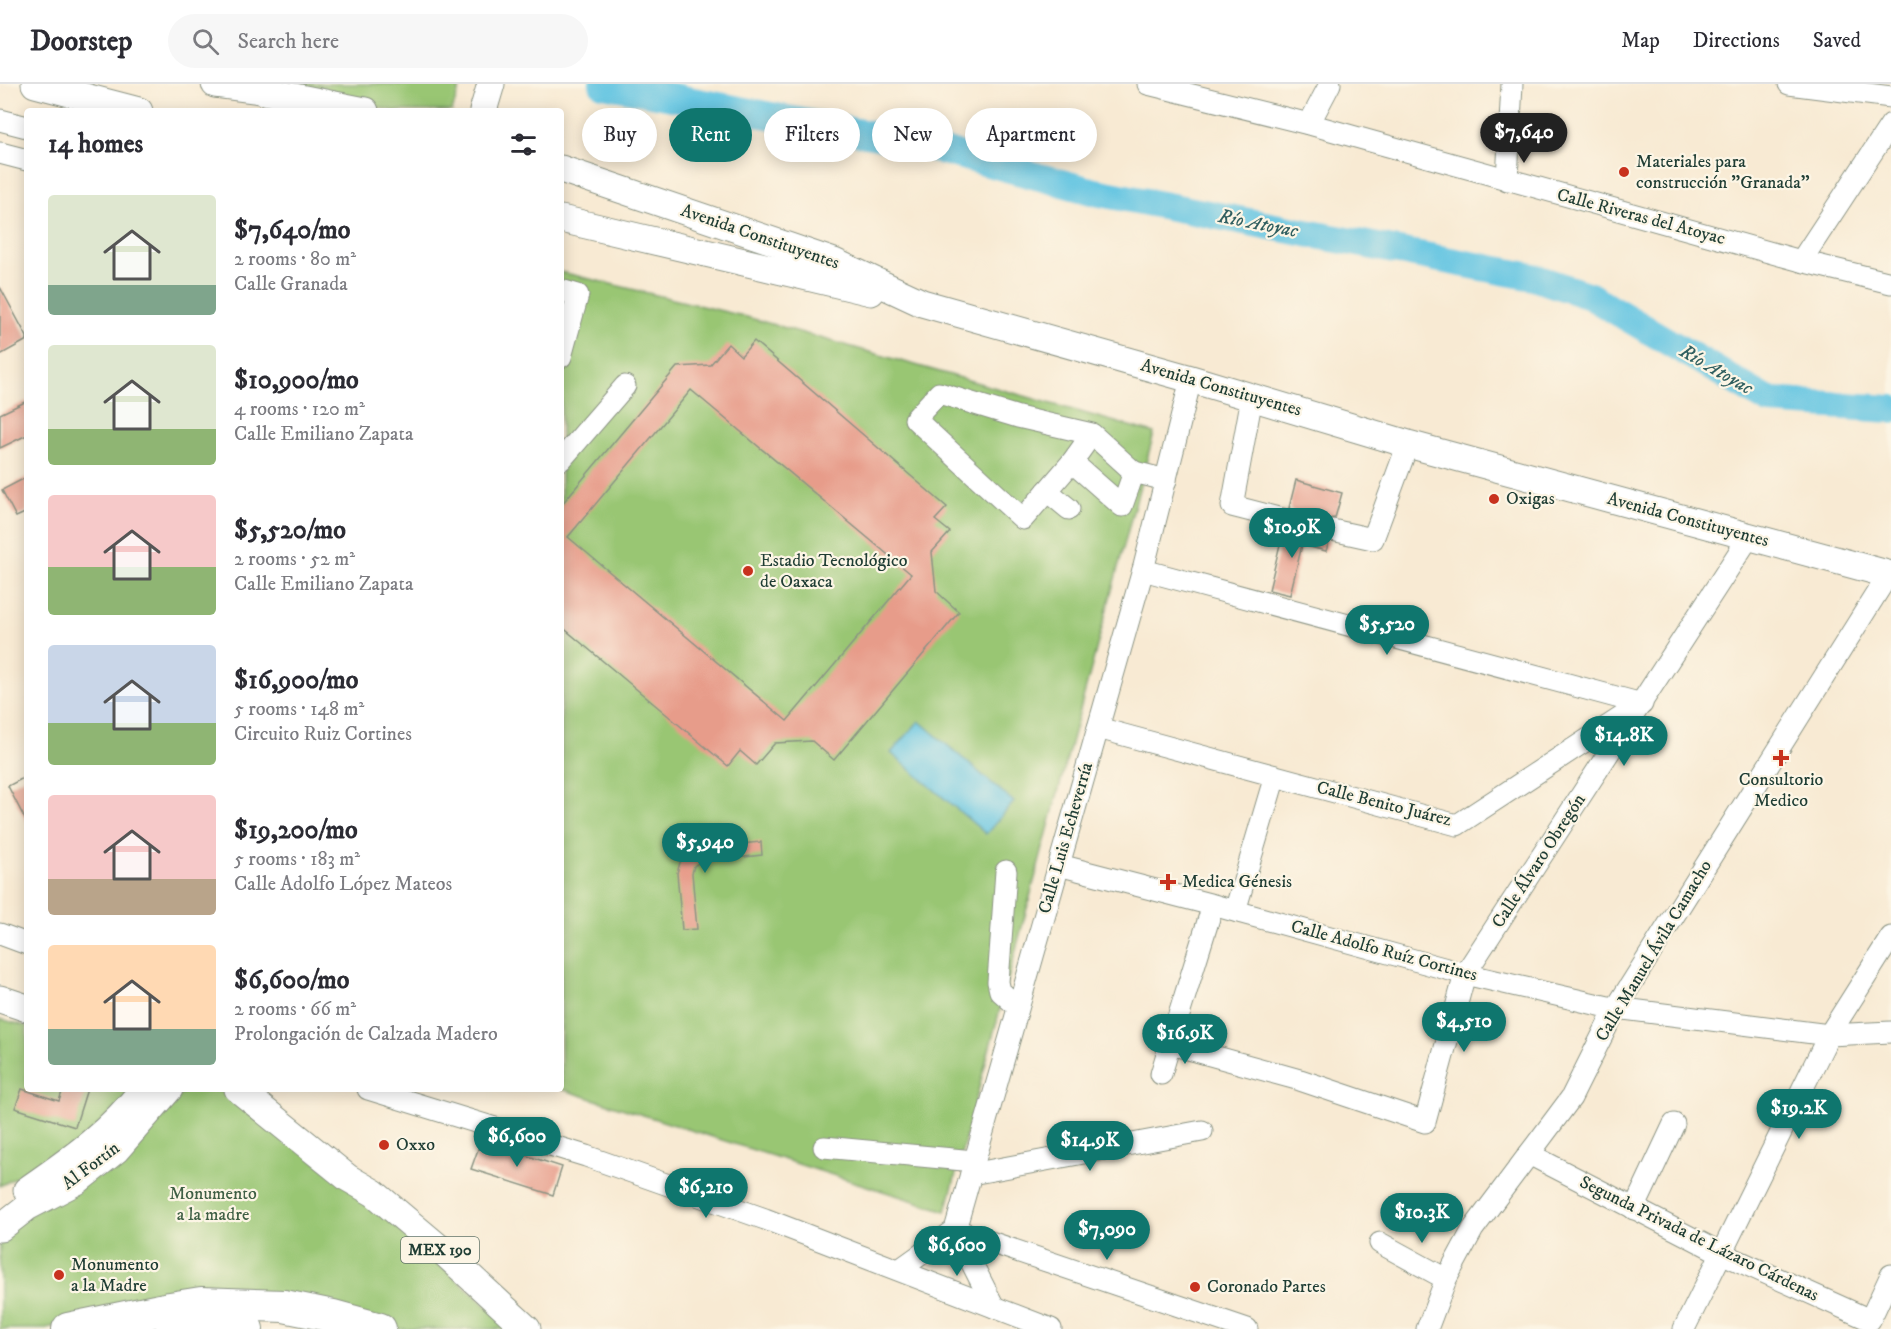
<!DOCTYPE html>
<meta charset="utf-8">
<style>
body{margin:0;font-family:"IM FELL DW Pica",serif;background:#f7f7f7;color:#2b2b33;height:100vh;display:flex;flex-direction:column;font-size:22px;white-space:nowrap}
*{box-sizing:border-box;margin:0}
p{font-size:20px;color:#7c7c81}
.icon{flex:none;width:33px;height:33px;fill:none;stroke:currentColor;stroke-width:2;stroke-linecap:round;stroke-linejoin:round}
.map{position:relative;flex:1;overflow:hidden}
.drawer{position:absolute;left:24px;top:24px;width:540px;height:984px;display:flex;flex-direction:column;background:#fff;border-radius:6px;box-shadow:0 3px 15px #0003}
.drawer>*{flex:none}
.hud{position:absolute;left:582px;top:24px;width:570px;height:54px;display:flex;gap:12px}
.price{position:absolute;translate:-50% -51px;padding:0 14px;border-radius:21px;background:#0f766e;color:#fff;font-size:20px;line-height:39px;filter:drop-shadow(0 2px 3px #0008)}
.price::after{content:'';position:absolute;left:50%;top:36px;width:18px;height:14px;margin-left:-9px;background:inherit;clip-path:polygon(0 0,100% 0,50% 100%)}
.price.active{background:#222;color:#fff}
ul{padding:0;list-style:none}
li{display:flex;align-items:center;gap:18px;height:150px;padding:0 24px}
li span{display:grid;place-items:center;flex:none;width:168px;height:120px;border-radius:6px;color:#555}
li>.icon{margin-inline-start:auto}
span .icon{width:72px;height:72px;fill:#fffc;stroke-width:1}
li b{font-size:26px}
h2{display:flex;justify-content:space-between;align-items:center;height:72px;padding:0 24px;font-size:26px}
.tag{padding:0 21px;border-radius:27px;background:#fff;box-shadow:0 3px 15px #0003;font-size:21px;line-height:54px}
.tag.active{background:#0f766e;color:#fff}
header{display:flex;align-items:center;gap:36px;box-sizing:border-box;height:84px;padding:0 30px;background:#fff;border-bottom:2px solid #e1e1e2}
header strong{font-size:28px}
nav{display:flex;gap:33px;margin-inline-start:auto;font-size:21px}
.search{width:420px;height:54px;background:#f7f7f7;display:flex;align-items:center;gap:15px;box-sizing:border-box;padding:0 21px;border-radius:33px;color:#7c7c81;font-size:22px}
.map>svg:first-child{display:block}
.green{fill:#99c673;stroke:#5c8254;stroke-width:1.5}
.water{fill:#64c5e2;stroke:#42818b;stroke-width:1.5}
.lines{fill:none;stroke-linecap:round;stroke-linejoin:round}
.river{stroke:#64c5e2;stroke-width:28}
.building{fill:#e79c8a;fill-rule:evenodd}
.minor-casing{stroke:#8c9484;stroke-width:23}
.major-casing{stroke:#8c9484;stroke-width:29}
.highway-casing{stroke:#8c9484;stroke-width:34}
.minor{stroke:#fff;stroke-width:21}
.major{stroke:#fff;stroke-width:27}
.highway{stroke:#fff;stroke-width:32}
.poi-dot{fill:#c8321e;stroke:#fcf5e5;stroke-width:2}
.labels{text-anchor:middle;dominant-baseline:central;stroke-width:4.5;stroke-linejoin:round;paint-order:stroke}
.shield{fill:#fcf5e5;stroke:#617469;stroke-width:1.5}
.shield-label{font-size:16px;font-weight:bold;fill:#1f3d34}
.poi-label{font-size:18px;fill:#1f3d34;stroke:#fcf5e5;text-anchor:start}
.street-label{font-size:18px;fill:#1f3d34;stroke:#fcf5e5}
.park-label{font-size:18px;fill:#3e5f44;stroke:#fcf5e5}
.water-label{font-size:20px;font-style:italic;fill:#305f60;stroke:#fcf5e5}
</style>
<header>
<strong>Doorstep</strong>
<div class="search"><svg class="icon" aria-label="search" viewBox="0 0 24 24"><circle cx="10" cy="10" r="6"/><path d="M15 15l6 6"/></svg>Search here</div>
<nav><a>Map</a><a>Directions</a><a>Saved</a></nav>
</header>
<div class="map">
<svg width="1891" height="1245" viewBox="0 0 1891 1245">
<rect width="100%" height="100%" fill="#fcf5e5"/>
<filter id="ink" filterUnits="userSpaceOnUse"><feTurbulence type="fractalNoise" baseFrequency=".0167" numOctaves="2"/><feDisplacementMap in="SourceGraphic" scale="12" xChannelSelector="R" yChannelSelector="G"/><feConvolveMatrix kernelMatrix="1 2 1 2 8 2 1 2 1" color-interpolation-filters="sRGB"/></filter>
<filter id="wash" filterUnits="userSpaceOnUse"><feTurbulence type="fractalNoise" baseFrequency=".008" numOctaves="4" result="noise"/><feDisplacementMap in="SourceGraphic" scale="24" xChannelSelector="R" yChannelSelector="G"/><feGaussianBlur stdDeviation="1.35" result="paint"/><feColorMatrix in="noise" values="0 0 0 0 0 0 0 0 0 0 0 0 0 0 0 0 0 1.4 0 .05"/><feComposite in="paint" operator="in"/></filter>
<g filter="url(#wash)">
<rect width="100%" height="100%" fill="#f8ead3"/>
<g class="green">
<polygon points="260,0 461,0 452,27 395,27"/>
<polygon points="561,188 743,232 1154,349 946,1127 561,1005"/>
<polygon points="0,935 27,942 27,1005 137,1005 77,1061 0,1102"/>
<polygon points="185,1005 217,1005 356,1107 513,1245 385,1245 166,1220 41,1245 0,1245 0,1149 119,1074 141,1059"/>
</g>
<polygon class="water" points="919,637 1014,718 986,750 891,669"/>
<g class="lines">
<polyline class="river" points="603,0 914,59 1095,108 1533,193 1590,212 1769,317 1891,325"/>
</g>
<g id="blocks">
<g class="building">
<polygon points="0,203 27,253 27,256 0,271"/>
<path d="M 754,257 L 947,423 L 935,436 L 950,448 L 932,468 L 936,507 L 959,528 L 834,676 L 812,657 L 775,659 L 756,681 L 740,667 L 728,682 L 561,542 L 561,421 L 677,283 L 710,281 L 728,260 L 741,272 ZM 691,306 L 911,490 L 787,637 L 568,453 Z"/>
<polygon points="27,317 27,351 0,364 0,330"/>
<polygon points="27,393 27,428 16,433 2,406"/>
<polygon points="1296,396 1342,409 1335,434 1326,435 1319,430 1310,428 1303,428 1298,431 1289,424"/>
<polygon points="1295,445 1304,452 1312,454 1321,453 1329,458 1326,467 1302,461 1290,511 1269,506 1283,448"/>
<polygon points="27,692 27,739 8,702"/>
<polygon points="761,758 762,771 700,778 694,782 692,789 697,845 682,846 677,789 681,775 695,764"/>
<polygon points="22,1005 59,1017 63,1005 87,1005 75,1043 15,1024"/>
<polygon points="481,1057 562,1083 553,1111 471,1085"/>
</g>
</g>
</g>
<g filter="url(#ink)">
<use href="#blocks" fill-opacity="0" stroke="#8c9484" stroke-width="1.5"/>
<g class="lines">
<defs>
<g id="minor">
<polyline points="1148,0 1309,40 1801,177 1891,199"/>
<polyline points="1789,0 1891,13"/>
<polyline points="0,36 27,43"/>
<polyline points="1309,40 1330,0"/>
<polyline points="0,69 27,76"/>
<polyline points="1507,96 1512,0"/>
<polyline points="1801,177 1891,40"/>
<polyline points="561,206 578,211 561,273"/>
<polyline points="1252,313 1232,422 1286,436"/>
<polyline points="1092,350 1072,378 1023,435 915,335 939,309 1018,333 1092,350 1134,388"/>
<polyline points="561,376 625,302"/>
<polyline points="1072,378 1122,422 1134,388 1166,396"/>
<polyline points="1047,407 1069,425"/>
<polyline points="1307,440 1315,442"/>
<polyline points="1332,446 1373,455 1408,360"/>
<polyline points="1143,486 1642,620"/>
<polyline points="1098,644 1457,741 1634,625"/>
<polyline points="1059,781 1213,821 1465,890 1608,923 1829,951 1891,948"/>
<polyline points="1006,787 998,898 1000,907 1018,923"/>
<polyline points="1213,821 1170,960 1300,996 1425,1038 1465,890 1749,453"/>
<polyline points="1235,827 1275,692"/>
<polyline points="0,850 27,860"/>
<polyline points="1161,990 1170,960"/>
<polyline points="368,1005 586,1072 765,1135 1051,1245"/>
<polyline points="824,1063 974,1077"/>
<polyline points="1529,1070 1721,1169 1870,1236 1891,1191"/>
<polyline points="971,1090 1202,1047"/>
<polyline points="1634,1125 1674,1040"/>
<polyline points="955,1146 1247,1245"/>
<polyline points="955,1146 994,1223"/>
<polyline points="1380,1159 1446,1195"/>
<polyline points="899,1186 955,1146 1143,486 1191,295"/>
<polyline points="1427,1245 1446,1195 1473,1145 1571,1014 1616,924 1888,491"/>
<polyline points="1684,1245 1829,951 1891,853"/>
</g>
<g id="major">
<polyline points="35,0 139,27"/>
<polyline points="215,0 254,5 365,27"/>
<polyline points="483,27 491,0"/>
<polyline points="561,85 834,178 922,219 1191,295 1408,360 1891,491"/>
<polyline points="561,135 871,208"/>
<polyline points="0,915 27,924"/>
<polyline points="238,1005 348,1094 374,1109 437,1162 527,1245"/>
<path d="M 27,1106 C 70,1076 111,1048 143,1005"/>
<polyline points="0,1144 27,1123 77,1097 116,1066 169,1005"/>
</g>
<g id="highway">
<polyline points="68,1245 170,1224 201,1219 284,1222 333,1232 380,1245"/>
<polyline points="172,1245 198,1242 247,1245"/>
</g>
</defs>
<use href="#minor" class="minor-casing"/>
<use href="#major" class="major-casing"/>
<use href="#highway" class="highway-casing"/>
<use href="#minor" class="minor"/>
<use href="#major" class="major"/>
<use href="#highway" class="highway"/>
</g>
</g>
<g class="poi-dot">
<circle cx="1624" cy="88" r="6"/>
<circle cx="1494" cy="415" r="6"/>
<circle cx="748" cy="487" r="6"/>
<path d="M1778 665h6v6h6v6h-6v6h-6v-6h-6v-6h6z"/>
<path d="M1165 789h6v6h6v6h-6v6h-6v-6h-6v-6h6z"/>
<circle cx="384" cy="1061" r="6"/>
<circle cx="59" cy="1191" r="6"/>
<circle cx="1195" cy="1203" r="6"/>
</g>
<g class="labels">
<rect class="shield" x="401" y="1153" width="78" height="26" rx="4.5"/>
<g class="shield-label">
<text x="440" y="1166">MEX 190</text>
</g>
<g class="poi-label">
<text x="1636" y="78">Materiales para<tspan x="1636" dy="21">construcción "Granada"</tspan></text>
<text x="1506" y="415">Oxigas</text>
<text x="760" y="477">Estadio Tecnológico<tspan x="760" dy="21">de Oaxaca</tspan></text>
<text x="1781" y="696" text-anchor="middle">Consultorio<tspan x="1781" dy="21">Medico</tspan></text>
<text x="1182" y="798">Medica Génesis</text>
<text x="396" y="1061">Oxxo</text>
<text x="71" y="1181">Monumento<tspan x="71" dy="21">a la Madre</tspan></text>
<text x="1207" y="1203">Coronado Partes</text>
</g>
<g class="street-label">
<text transform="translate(1641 133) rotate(15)">Calle Riveras del Atoyac</text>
<text transform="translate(760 153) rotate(19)">Avenida Constituyentes</text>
<text transform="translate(1221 304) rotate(16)">Avenida Constituyentes</text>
<text transform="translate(1688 436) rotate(15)">Avenida Constituyentes</text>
<text transform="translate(1384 720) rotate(14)">Calle Benito Juárez</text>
<text transform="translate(1066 754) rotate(-74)">Calle Luis Echeverría</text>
<text transform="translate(1539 777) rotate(-57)">Calle Álvaro Obregón</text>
<text transform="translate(1384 867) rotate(15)">Calle Adolfo Ruíz Cortines</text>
<text transform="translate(1654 867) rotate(-59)">Calle Manuel Ávila Camacho</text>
<text transform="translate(91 1082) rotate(-37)">Al Fortín</text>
<text transform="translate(1699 1155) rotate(26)">Segunda Privada de Lázaro Cárdenas</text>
</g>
<g class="park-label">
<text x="213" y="1110">Monumento<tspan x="213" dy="21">a la madre</tspan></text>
</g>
<g class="water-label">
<text transform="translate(1258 140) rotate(11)">Río Atoyac</text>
<text transform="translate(1716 286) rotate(30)">Río Atoyac</text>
</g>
</g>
</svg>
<b class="price active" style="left:1524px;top:80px">$7,640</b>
<b class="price" style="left:1292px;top:475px">$10.9K</b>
<b class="price" style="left:1387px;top:572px">$5,520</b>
<b class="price" style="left:1624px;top:683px">$14.8K</b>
<b class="price" style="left:705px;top:790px">$5,940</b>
<b class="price" style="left:1464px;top:969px">$4,510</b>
<b class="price" style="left:1185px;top:981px">$16.9K</b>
<b class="price" style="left:1799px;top:1056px">$19.2K</b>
<b class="price" style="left:517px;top:1084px">$6,600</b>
<b class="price" style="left:1090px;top:1088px">$14.9K</b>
<b class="price" style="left:706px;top:1135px">$6,210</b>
<b class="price" style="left:1422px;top:1160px">$10.3K</b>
<b class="price" style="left:1107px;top:1177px">$7,090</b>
<b class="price" style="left:957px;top:1193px">$6,600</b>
<div class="hud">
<a class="tag">Buy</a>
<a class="tag active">Rent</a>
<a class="tag">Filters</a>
<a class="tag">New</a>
<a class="tag">Apartment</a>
</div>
<section class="drawer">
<h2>14 homes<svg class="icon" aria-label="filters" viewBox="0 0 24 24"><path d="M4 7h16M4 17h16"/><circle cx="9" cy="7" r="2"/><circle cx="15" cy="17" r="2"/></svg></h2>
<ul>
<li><span style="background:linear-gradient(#dfe7d0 75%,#7fa58c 0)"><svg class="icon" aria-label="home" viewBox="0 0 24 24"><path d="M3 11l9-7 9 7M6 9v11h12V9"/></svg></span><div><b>$7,640/mo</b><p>2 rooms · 80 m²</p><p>Calle Granada</p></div></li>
<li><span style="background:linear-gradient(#dfe7d0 70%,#8fb573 0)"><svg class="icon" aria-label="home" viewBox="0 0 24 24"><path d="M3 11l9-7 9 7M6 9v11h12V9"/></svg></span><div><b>$10,900/mo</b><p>4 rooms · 120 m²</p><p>Calle Emiliano Zapata</p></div></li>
<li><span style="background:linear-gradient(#f6c9c9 60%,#8fb573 0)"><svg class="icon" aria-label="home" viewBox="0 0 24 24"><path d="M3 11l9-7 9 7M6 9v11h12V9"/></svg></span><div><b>$5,520/mo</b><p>2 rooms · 52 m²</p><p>Calle Emiliano Zapata</p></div></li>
<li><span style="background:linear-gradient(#c9d6e8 65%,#8fb573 0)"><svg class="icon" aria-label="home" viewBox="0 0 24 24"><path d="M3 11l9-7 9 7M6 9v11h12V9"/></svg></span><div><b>$16,900/mo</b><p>5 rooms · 148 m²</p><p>Circuito Ruiz Cortines</p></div></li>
<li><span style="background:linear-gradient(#f6c9c9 70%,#b9a48a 0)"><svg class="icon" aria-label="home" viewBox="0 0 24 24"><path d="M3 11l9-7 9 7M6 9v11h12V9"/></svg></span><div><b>$19,200/mo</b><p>5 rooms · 183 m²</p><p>Calle Adolfo López Mateos</p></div></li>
<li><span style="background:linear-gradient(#ffd9b3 70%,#7fa58c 0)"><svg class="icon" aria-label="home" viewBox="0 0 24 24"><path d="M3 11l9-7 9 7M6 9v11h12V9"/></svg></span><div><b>$6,600/mo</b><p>2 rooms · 66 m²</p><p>Prolongación de Calzada Madero</p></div></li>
</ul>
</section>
</div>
